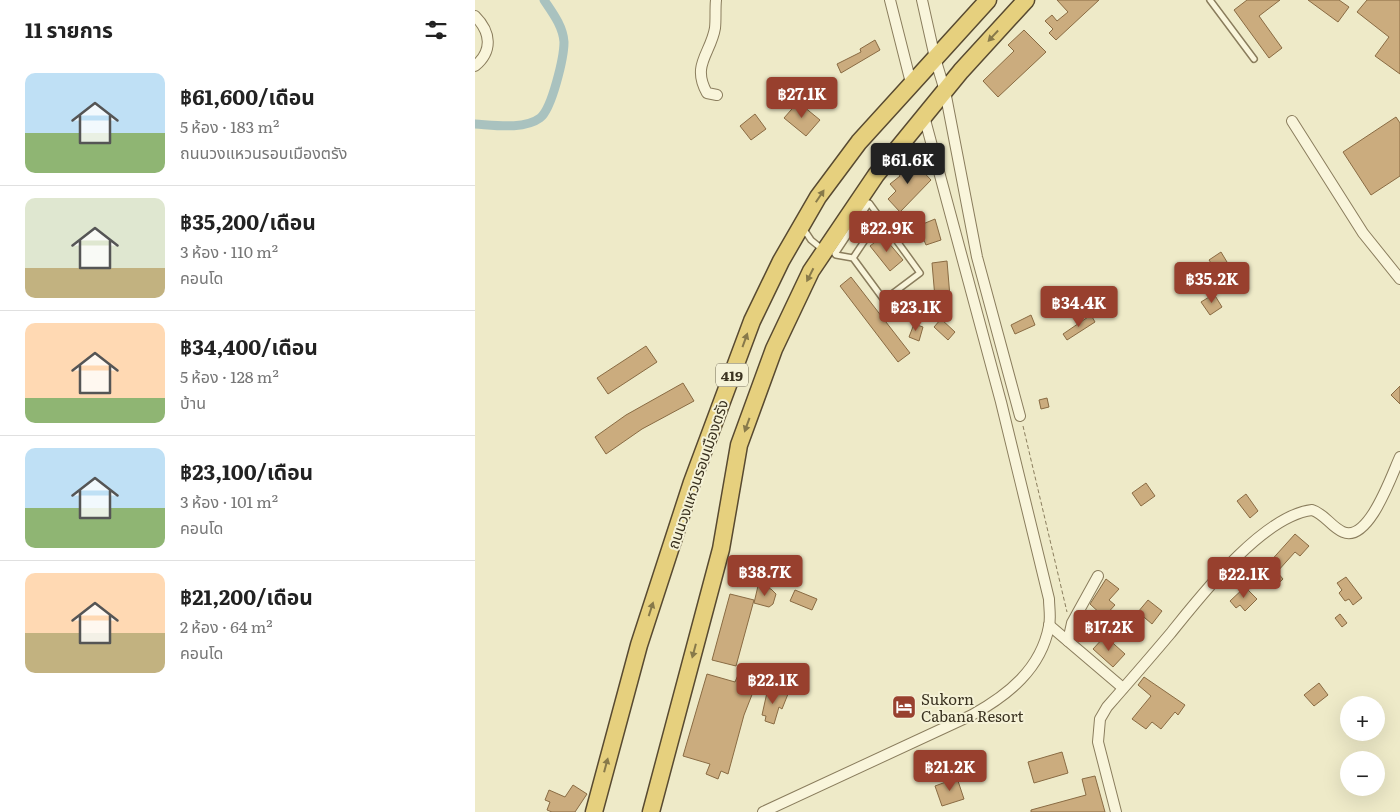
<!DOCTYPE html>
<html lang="th">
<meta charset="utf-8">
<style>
body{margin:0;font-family:Literata,"Noto Sans Thai",serif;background:#f6f6f6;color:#222;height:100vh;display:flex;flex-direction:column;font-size:19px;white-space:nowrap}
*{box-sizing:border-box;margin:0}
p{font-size:16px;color:#767676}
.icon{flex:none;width:28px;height:28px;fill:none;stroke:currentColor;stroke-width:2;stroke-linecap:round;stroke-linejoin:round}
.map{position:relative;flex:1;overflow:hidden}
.sheet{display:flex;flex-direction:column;background:#fff;width:475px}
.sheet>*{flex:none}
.controls{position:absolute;left:865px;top:696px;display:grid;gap:10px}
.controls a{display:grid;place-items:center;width:45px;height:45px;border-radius:50%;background:#fff;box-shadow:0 5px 20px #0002;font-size:25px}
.price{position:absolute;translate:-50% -42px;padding:0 11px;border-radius:5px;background:#98402e;color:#fff;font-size:16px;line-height:32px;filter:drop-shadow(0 1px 2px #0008)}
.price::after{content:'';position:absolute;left:50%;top:30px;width:15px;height:11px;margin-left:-8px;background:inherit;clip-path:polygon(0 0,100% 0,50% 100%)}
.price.selected{background:#222;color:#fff}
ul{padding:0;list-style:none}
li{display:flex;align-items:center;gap:15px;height:125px;padding:0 25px}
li+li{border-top:1px solid #e0e0e0}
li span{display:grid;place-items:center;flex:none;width:140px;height:100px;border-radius:10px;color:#555}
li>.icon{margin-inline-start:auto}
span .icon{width:60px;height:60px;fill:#fffc;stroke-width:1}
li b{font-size:21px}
h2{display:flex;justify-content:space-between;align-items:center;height:60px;padding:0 25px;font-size:21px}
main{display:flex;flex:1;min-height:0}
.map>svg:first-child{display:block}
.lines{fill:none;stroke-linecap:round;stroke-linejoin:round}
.canal{stroke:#a9c2bf;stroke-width:9}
.building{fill:#cbac7e;stroke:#896b43}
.service-casing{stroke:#8a7d5d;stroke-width:8}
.minor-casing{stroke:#8a7d5d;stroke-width:12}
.trunk-casing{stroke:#584a31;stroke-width:19}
.path{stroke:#8a7d5d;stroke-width:1;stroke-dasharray:4 2.5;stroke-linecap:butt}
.service{stroke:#f9f5db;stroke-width:5}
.minor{stroke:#f9f5db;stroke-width:10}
.trunk{stroke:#e6d07e;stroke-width:16}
.oneway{fill:#87794a}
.labels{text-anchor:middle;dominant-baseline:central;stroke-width:4;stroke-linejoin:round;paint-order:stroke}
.shield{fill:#f5f2d7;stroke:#726c57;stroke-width:1}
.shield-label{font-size:14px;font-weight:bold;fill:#3a3220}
.street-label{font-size:15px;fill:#3a3220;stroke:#f5f2d7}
.poi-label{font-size:15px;fill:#3a3220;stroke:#f5f2d7;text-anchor:start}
</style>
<main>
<section class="sheet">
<h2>11 รายการ<svg class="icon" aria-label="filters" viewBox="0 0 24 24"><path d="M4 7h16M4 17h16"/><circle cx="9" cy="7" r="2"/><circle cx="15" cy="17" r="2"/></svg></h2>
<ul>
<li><span style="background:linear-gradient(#bfe0f5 60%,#8fb573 0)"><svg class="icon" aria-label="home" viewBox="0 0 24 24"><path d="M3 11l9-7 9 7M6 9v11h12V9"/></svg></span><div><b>฿61,600/เดือน</b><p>5 ห้อง · 183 m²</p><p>ถนนวงแหวนรอบเมืองตรัง</p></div></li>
<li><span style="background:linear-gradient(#dfe7d0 70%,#c2b280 0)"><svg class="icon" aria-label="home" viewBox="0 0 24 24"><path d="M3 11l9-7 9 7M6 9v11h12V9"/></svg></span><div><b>฿35,200/เดือน</b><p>3 ห้อง · 110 m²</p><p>คอนโด</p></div></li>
<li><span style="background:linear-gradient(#ffd9b3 75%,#8fb573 0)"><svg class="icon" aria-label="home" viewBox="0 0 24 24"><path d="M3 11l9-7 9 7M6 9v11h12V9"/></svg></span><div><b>฿34,400/เดือน</b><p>5 ห้อง · 128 m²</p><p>บ้าน</p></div></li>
<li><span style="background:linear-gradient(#bfe0f5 60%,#8fb573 0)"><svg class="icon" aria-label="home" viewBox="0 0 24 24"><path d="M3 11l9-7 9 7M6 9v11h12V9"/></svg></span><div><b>฿23,100/เดือน</b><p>3 ห้อง · 101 m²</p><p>คอนโด</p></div></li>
<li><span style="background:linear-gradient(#ffd9b3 60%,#c2b280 0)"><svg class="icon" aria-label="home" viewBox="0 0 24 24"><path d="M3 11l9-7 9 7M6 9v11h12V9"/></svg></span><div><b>฿21,200/เดือน</b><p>2 ห้อง · 64 m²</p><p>คอนโด</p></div></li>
</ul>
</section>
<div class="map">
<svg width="925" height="812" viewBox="0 0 925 812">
<rect width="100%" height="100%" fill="#eeeac8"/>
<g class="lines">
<path class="canal" d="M 0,124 C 18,125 49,130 65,118 C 77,109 89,57 89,42 C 88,26 77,12 69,0"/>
</g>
<g class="building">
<polygon points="582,0 624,0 581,40 574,33 578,29 570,21 577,15 582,21 593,12"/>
<polygon points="772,0 805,0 784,16 807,48 794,58 759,10"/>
<polygon points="833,0 864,0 874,7 863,22"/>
<polygon points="892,0 925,0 925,74 900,56 914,37 882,12"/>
<polygon points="549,30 571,52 523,97 508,81 539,51 533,45"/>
<polygon points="400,40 405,50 366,73 362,64 386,52 385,49"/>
<polygon points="323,102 345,120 331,136 309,118"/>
<polygon points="280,114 291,129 276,140 265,126"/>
<polygon points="921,117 925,123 925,176 896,195 868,152"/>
<polygon points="437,160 456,180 425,212 413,199 421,191 415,184 425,176 423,173"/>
<polygon points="460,219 466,240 451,245 443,226"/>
<polygon points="408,236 428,260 415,271 395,246"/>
<polygon points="746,252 752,262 740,269 734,260"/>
<polygon points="472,261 475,297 460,298 457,263"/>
<polygon points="376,277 435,353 423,362 365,286"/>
<polygon points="739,294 747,307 735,315 726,302"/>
<polygon points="556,315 560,325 540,334 536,325"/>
<polygon points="616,315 620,322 592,340 588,334"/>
<polygon points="466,319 480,332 473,340 459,327"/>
<polygon points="439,324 448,327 444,341 434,337"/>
<polygon points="171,346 182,362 133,394 122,378"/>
<polygon points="208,383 219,401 167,429 131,454 120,437 151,415"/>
<polygon points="925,386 925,404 916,395"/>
<polygon points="572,398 574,407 566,409 564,400"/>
<polygon points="671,483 680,496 666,506 657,493"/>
<polygon points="771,494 783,511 775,518 762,501"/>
<polygon points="820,534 834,546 825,556 820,552 802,572 808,579 801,586 779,566 786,558 793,564"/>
<polygon points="871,577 887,598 878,605 874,599 870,601 864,593 867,590 862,583"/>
<polygon points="631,579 644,589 634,600 640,605 629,617 615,604"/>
<polygon points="283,586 296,589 301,594 298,604 294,607 279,603"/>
<polygon points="770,587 782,599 770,611 765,605 761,608 755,601"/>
<polygon points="320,590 342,599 337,610 315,601"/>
<polygon points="255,594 279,600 261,666 237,660"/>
<polygon points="673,600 687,611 677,624 663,612"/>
<polygon points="865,614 872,623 867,627 860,618"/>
<polygon points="630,636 650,654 638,667 618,649"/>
<polygon points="232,674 260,682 263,675 282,682 269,715 253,774 246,771 243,779 231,774 235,764 208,756"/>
<polygon points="669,677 710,705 703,715 700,712 686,729 677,722 671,729 657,719 676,696 663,685"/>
<polygon points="844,683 853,695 839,706 829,695"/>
<polygon points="293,688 313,694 307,709 304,707 299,724 290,721 291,716 287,715"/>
<polygon points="587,752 593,773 559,783 553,762"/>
<polygon points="620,776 630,812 556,812 556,810 611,795 607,779"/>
<polygon points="482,778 489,799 467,806 460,786"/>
<polygon points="98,785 112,794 100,812 77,812 72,810 75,802 70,800 74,790 90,797"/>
</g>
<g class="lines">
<defs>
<g id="service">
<polyline points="735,0 779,59"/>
<polyline points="328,228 336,240 347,249"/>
<polyline points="360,254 394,203"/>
<polyline points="361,255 378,258 409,300 445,273 395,204"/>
<polyline points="378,258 404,219"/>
</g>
<g id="minor">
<path d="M 241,0 C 240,9 241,19 240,28 C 236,53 216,65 232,93 L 242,95"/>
<polyline points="415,0 436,83"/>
<polyline points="447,0 460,58 470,91 502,257 545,416"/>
<path d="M 0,16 C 16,32 18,51 0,66"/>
<polyline points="817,121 888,233 925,279"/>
<polyline points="574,625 648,688"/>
<polyline points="593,641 597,623 623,576"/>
<path d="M 288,812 L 497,715 C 533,695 566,669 574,626 C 576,618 574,607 574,599 L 526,402 L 449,116"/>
<path d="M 641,812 L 623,742 L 625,719 L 632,707 C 653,683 674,659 695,634 C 725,597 787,516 837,510 C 850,514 856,527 868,532 C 894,543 917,474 925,457"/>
</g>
<g id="trunk">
<polyline points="119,812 164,645 217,482 277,321 306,261 343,197 384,142 513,0"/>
<polyline points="176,812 246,549 264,445 299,349 336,271 401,175 486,71 551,0"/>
</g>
</defs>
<use href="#service" class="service-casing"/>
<use href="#minor" class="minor-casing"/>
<use href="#trunk" class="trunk-casing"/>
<polyline class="path" points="548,426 592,612"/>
<use href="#service" class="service"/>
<use href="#minor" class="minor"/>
<use href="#trunk" class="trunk"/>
</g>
<defs><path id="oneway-solid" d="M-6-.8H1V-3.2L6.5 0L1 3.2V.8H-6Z" transform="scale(1.25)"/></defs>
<g class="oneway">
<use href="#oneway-solid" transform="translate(518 36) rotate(133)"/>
<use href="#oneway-solid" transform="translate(345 196) rotate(-56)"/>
<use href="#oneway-solid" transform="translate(335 275) rotate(117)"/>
<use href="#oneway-solid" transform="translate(270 340) rotate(-70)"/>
<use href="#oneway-solid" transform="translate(272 425) rotate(110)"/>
<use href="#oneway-solid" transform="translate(176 609) rotate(-72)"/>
<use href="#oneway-solid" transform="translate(219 651) rotate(105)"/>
<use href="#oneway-solid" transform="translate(131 765) rotate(-75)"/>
</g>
<defs>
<symbol id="hotel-square" viewBox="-11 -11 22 22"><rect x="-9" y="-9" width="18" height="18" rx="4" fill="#98402e" stroke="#f5f2d7"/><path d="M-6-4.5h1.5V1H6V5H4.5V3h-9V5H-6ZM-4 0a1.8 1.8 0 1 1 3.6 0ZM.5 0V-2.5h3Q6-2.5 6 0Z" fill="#fff"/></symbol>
</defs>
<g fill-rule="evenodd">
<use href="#hotel-square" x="415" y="693" width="28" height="28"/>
</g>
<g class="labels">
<rect class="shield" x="241" y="363.5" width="32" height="23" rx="4"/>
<g class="shield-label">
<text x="257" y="375">419</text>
</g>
<g class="street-label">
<text transform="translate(222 474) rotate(-71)">ถนนวงแหวนรอบเมืองตรัง</text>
</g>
<g class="poi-label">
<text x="446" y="698">Sukorn<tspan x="446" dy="17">Cabana Resort</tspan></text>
</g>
</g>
</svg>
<div class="controls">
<a>+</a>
<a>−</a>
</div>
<b class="price" style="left:327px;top:119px">฿27.1K</b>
<b class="price selected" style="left:433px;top:185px">฿61.6K</b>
<b class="price" style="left:412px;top:253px">฿22.9K</b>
<b class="price" style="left:737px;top:304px">฿35.2K</b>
<b class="price" style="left:604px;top:328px">฿34.4K</b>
<b class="price" style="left:441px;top:332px">฿23.1K</b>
<b class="price" style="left:290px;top:597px">฿38.7K</b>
<b class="price" style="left:769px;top:599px">฿22.1K</b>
<b class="price" style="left:634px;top:652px">฿17.2K</b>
<b class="price" style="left:298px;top:705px">฿22.1K</b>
<b class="price" style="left:475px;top:792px">฿21.2K</b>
</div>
</main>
